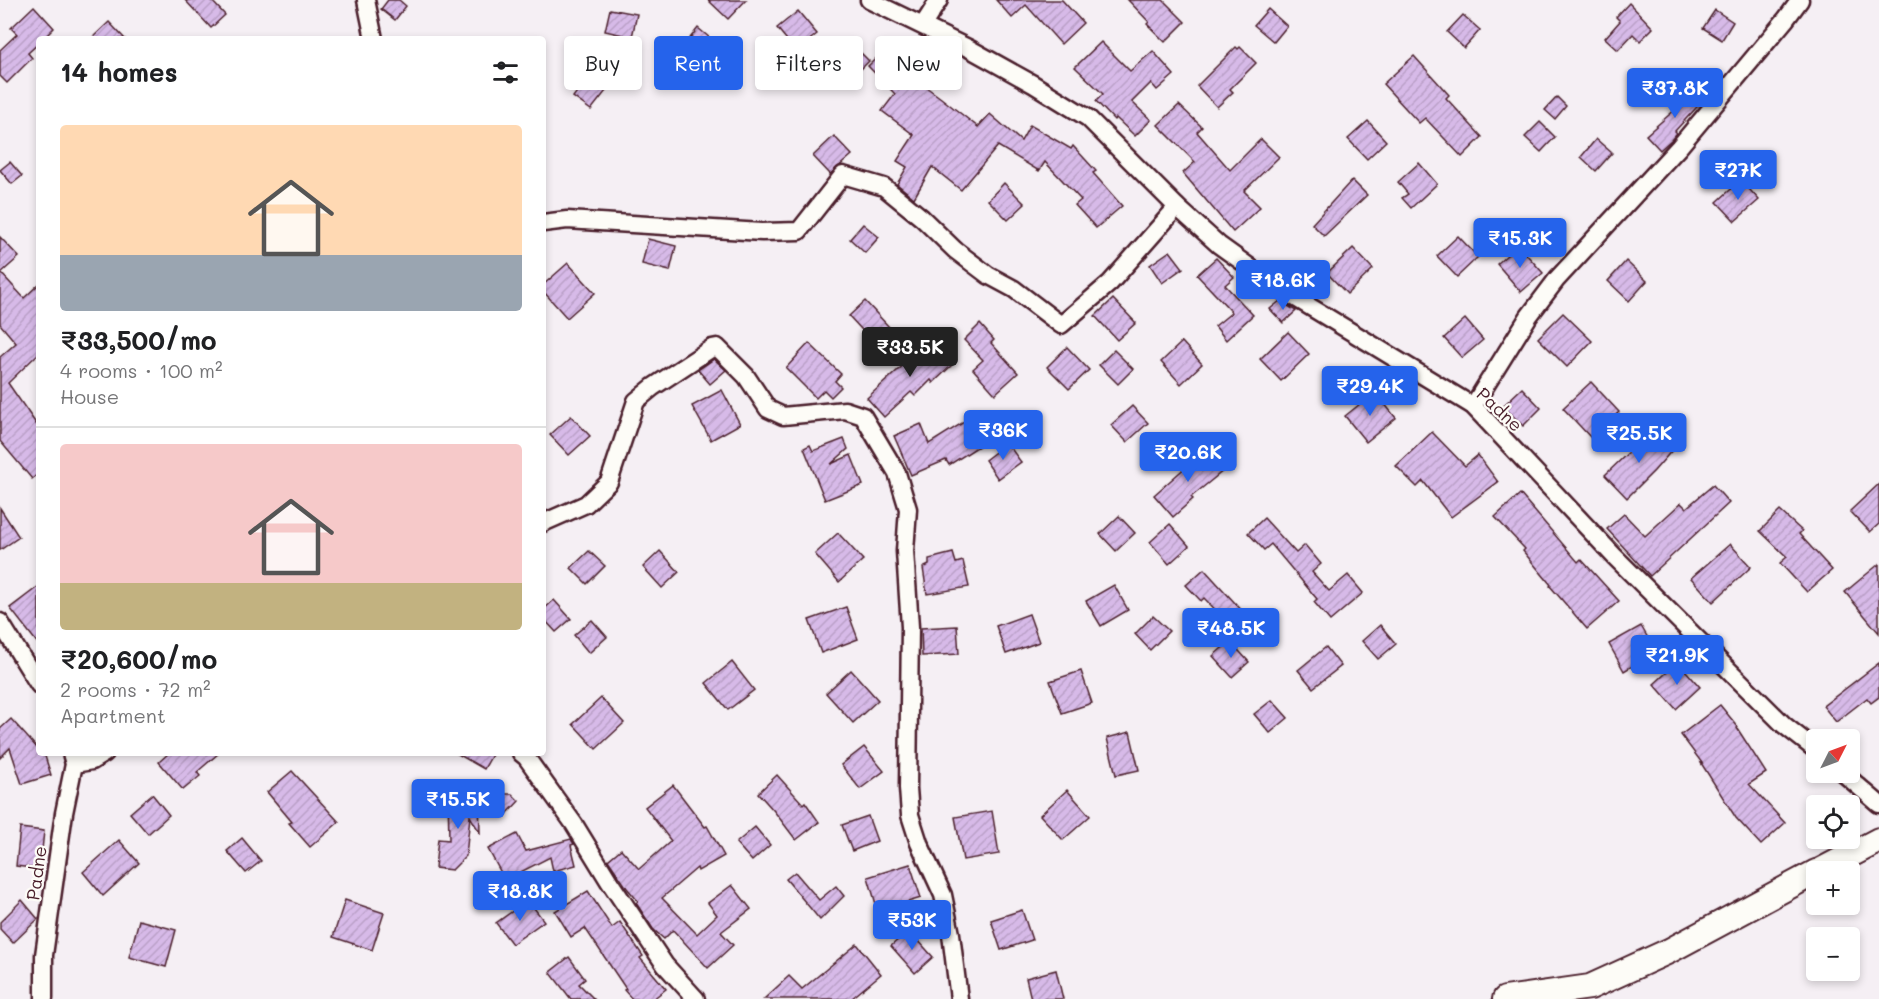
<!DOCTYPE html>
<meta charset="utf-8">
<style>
body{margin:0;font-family:Mali,sans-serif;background:#f6f6f6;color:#202124;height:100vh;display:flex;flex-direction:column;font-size:22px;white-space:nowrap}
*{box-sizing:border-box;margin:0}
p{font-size:20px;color:#757577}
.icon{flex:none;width:33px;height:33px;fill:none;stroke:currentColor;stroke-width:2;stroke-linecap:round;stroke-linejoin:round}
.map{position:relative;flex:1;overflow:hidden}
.drawer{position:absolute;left:36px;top:36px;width:510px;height:720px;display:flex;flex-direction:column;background:#fff;border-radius:6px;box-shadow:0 3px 9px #0003}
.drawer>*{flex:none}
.top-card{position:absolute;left:564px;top:36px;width:570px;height:54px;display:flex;gap:12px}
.needle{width:39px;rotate:48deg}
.fabs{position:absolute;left:1806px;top:729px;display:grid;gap:12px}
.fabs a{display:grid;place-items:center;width:54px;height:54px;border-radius:6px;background:#fff;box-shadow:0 3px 9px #0003;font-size:30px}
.price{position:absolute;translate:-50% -51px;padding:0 14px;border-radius:6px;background:#2563eb;color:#fff;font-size:20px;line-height:39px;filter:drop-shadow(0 2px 3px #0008)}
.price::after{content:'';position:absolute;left:50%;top:36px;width:18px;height:14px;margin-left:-9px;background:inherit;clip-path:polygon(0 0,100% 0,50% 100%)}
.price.on{background:#222;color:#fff}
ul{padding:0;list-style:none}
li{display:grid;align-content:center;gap:12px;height:318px;padding:0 24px}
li+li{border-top:2px solid #e0e0e0}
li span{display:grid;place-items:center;height:186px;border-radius:6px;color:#555}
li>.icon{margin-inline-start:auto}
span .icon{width:108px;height:108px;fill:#fffc;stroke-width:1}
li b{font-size:26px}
h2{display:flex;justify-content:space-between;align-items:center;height:72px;padding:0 24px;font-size:26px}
.tag{padding:0 21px;border-radius:6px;background:#fff;box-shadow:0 3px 9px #0003;font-size:21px;line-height:54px}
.tag.on{background:#2563eb;color:#fff}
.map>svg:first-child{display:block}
.building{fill:url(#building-hatch);stroke:#4a1f2b;stroke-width:1.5}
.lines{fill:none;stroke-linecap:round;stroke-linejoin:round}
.street-casing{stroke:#4a1f2b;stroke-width:21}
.secondary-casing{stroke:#4a1f2b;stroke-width:28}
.street{stroke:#fdfcf7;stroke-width:16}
.secondary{stroke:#fdfcf7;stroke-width:24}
.labels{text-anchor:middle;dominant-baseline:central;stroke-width:4.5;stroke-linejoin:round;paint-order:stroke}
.street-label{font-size:18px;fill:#4a1f2b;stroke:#fdfcf7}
</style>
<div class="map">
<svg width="1879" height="999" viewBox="0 0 1879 999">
<defs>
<pattern id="building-hatch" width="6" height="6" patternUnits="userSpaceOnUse" patternTransform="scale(1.5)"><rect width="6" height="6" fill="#d7bae8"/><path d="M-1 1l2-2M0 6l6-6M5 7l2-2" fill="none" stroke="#ba9fc7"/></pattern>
</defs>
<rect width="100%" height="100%" fill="#f5eff4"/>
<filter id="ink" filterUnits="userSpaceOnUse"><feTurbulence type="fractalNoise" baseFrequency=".0167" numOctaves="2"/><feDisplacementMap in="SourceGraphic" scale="12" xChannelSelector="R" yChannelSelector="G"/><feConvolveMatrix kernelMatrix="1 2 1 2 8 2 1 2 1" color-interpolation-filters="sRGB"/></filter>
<g filter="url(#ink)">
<g class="building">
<polygon points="185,0 211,0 225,15 211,28"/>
<polygon points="388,0 399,0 406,6 395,20 381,9"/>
<polygon points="708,0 746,0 728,19"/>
<polygon points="996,0 1062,0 1083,23 1061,44 1026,5 1012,18"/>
<polygon points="1128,0 1163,0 1185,22 1165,42 1147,24 1149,22"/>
<polygon points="1629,3 1653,28 1640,41 1633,34 1618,50 1605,38 1620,21 1616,17"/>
<polygon points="34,6 54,28 43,39 39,39 39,43 28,53 32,58 7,83 0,76 0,50 17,34 11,28"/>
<polygon points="610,9 637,14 632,37 605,31"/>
<polygon points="1268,9 1287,26 1274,42 1254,25"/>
<polygon points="1715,10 1733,22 1722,40 1703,28"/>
<polygon points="798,11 817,34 796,51 777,28"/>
<polygon points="1463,15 1480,30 1464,48 1447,32"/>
<polygon points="109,22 125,39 91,39"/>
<polygon points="698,28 716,43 704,56 687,42"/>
<polygon points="1101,42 1130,71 1153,51 1174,75 1157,90 1151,83 1132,102 1151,120 1135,136 1116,118 1114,120 1096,101 1103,94 1075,67"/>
<polygon points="851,43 869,61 853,77 835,59"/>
<polygon points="889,46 905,62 899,67 941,98 978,127 990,114 1021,141 1030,125 1071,149 1073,146 1096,171 1093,173 1122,206 1096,228 1075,205 1081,200 1045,162 1039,171 998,146 961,190 932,167 914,198 897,184 907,167 897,161 914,135 882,111 895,94 868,66"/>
<polygon points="1236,47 1238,49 1240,47 1256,63 1230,89 1233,92 1217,107 1197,86"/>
<polygon points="1414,56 1449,95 1446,98 1482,137 1462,157 1425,118 1419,123 1383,84"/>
<polygon points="1646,72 1659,85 1648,96 1635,83"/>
<polygon points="588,77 606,91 591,110 573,97"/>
<polygon points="1695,87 1706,97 1675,131 1677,133 1671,140 1660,150 1646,135 1677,108 1676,107"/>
<polygon points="1557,97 1566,106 1555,119 1545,110"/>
<polygon points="1179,105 1202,127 1197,132 1230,170 1261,139 1279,157 1244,191 1260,207 1233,232 1183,173 1195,162 1158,125"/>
<polygon points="1368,121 1386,141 1367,159 1348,139"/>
<polygon points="1540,122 1555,137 1541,152 1525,137"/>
<polygon points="834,136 852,155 830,174 813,156"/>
<polygon points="1596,139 1612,153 1596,171 1581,157"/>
<polygon points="10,162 22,176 12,184 0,170"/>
<polygon points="1419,163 1437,184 1411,208 1402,198 1408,194 1398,182"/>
<polygon points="1352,180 1367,195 1324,236 1312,224"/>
<polygon points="1741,180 1759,200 1735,221 1717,202"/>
<polygon points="1004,183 1025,204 1008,220 988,200"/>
<polygon points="863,224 879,237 865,253 850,239"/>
<polygon points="1458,236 1478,257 1457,277 1437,256"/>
<polygon points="0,237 19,257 1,273 24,298 39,284 39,353 8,383 39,428 39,473 32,479 0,441 0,357 16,343 0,324"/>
<polygon points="648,239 676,246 670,271 642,264"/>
<polygon points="1518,245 1543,273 1521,292 1497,264"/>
<polygon points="1353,248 1373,269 1347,294 1327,273"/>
<polygon points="1170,251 1183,268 1162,283 1150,265"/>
<polygon points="1216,258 1234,277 1225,285 1253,315 1226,340 1215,326 1231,313 1230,310 1197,275"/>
<polygon points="1626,261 1647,281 1629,301 1608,281"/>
<polygon points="568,263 595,293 567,318 543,291 543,285"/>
<polygon points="1113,299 1136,323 1117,340 1095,316"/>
<polygon points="865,301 889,327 873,342 849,316"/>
<polygon points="1280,301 1296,311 1283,323 1270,309"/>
<polygon points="1563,313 1592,341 1567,367 1538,338"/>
<polygon points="1465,319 1483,340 1462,358 1444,338"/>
<polygon points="980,324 994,340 991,343 1018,373 995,394 973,369 983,360 964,340"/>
<polygon points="1288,332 1309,354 1281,381 1260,359"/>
<polygon points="927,340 952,365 933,383 931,380 915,396 911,392 884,417 867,398 910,359 909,357"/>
<polygon points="1182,342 1202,364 1181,384 1161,362"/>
<polygon points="809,343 841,374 835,381 841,387 831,397 824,390 816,398 786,368"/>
<polygon points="1067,347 1089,370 1069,389 1047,367"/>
<polygon points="1114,350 1133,369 1118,384 1099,365"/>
<polygon points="714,359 726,370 710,384 698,370"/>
<polygon points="1591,382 1619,412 1591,438 1563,408"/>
<polygon points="1522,388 1541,408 1523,426 1503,406"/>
<polygon points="722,390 740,424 711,440 692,406"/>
<polygon points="1375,392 1396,418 1366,442 1345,416"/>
<polygon points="1132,406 1148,423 1127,442 1111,425"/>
<polygon points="571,416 590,436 569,455 550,435"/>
<polygon points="967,420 982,444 949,465 946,460 911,475 894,436 921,424 929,444"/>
<polygon points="1653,430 1674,448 1654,471 1627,498 1605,475 1632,449 1634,451"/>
<polygon points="1432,432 1465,466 1478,455 1498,482 1451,517 1423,481 1417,487 1396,466"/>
<polygon points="844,439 848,449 831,464 851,455 863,485 825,500 804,448 810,445 813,451"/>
<polygon points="1007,443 1021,462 998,479 985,460"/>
<polygon points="1205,450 1223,471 1191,497 1193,499 1173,517 1154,495"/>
<polygon points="1879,484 1879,524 1870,532 1850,511"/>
<polygon points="1713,485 1729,503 1650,576 1607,529 1624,514 1645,536 1681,503 1686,508"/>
<polygon points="1520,494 1578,562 1581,559 1619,601 1587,629 1550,586 1551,585 1523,551 1525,549 1495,517"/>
<polygon points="0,508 19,537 0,550"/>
<polygon points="1780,511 1802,531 1799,534 1832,570 1807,592 1780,563 1787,557 1760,531"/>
<polygon points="1119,516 1135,533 1116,551 1100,534"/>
<polygon points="1264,518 1296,553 1305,545 1321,564 1312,572 1329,591 1348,575 1363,593 1330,621 1314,602 1317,599 1271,544 1264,550 1248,533"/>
<polygon points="1170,524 1189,546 1169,564 1150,542"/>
<polygon points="838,533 863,560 839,582 815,554"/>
<polygon points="1730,544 1751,567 1713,602 1691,578"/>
<polygon points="589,551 605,566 587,584 571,568"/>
<polygon points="660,551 679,572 662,588 643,567"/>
<polygon points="953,553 956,563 963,561 969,587 927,594 923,568 929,565 929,559"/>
<polygon points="1879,564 1879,633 1845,592"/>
<polygon points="1204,569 1246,615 1233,628 1204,598 1201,601 1186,585"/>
<polygon points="1114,585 1128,610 1101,626 1086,601"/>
<polygon points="39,586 39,645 10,608"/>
<polygon points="554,600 571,619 556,632 543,618 543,610"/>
<polygon points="846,607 858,639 821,653 809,620"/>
<polygon points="1029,614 1039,642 1006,654 996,626"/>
<polygon points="1153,616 1169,631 1150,650 1135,634"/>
<polygon points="592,620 607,637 589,653 574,635"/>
<polygon points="1380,625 1396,644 1378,659 1362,641"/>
<polygon points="957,626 959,654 922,656 921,628"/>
<polygon points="1641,626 1656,652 1624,671 1609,644"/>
<polygon points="1230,641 1249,662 1232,677 1213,656"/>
<polygon points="1326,647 1341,666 1313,688 1298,670"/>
<polygon points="732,662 754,690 728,710 706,683"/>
<polygon points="1678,662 1700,687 1676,709 1654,684"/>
<polygon points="1879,663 1879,697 1871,703 1867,698 1836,722 1823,706"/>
<polygon points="851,670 878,700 853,723 826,693"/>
<polygon points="1081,671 1092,703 1062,713 1050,681"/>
<polygon points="601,698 624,723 596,749 573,724"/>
<polygon points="1272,700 1288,718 1270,733 1254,714"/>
<polygon points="1720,705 1738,727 1737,728 1766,773 1749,784 1785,823 1761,845 1736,818 1701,763 1702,763 1681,735"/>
<polygon points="11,719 39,750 39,753 44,753 51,775 22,784 10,748 0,758 0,729"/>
<polygon points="1130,732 1139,770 1116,775 1107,738"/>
<polygon points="864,747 884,771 860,789 841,765"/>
<polygon points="169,753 219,753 197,772 200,776 183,790 159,762"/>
<polygon points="456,753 493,753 484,769"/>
<polygon points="292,771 339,822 310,847 289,823 292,822 267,792"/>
<polygon points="777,775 803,804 805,802 819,822 796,840 774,811 758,793"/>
<polygon points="673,785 705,827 707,826 724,856 698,871 697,868 662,898 697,934 717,915 708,903 732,885 751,909 721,932 733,945 708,968 673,930 664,939 653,929 636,903 638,901 627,888 608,860 621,849 639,869 671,841 645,807"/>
<polygon points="1067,790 1090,816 1063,840 1040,815"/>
<polygon points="152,794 169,815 148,834 130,813"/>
<polygon points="448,794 479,794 480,833 470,816 466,856 452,870 435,868 438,839 449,840"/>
<polygon points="485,794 512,794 519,801 506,815"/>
<polygon points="992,811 999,854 963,860 955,817"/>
<polygon points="868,816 877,841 852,851 842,825"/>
<polygon points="755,827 770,845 752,861 736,843"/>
<polygon points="20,828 44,831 40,869 16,866"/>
<polygon points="517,834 526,851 571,839 574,844 571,845 576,865 553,871 550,857 505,880 488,849"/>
<polygon points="242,838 261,861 246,873 227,851"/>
<polygon points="119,840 139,863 103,896 83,872"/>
<polygon points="910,864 921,898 878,911 868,877"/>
<polygon points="795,872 819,900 836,886 844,896 820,920 786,879"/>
<polygon points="588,891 612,928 620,922 643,956 640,958 666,989 653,999 632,999 624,990 626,989 585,928 571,937 555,911"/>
<polygon points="22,900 38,919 13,943 0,929 0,922"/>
<polygon points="345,900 384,913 372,950 333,937"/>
<polygon points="528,900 544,921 512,944 496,923"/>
<polygon points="1022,910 1032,940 1001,950 991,920"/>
<polygon points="139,920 176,930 166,967 129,957"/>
<polygon points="909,930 933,957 915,973 891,946"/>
<polygon points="857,944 881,974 851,999 764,999 789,976 802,989"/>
<polygon points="569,957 585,979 579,984 594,999 571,999 550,972"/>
<polygon points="1056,970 1063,999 1031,999 1026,978"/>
</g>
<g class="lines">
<defs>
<g id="street">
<polyline points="366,0 374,39"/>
<polyline points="869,0 970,49 1033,84 1088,118 1177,207 1219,245 1276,286 1473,406 1615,557 1784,725 1816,750"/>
<polyline points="923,25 939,0"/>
<polyline points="543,223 567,220 762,232 799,231 843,175 884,187 922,218 955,250 988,275 1014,289 1061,325 1110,283 1177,207"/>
<polyline points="1473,406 1529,316 1557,279 1679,147 1786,19 1800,0"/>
<polyline points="543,523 586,504 609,482 636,401 653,387 712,348 717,347 746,376 768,409 783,416 845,410 863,416 897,473 908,509 905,551 910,627 908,788 910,815 919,843 943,895 951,934 959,999"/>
<polyline points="0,622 39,685"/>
<polyline points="521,753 526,757 574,824 609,881 665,965 696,999"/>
<polyline points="74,764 92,761 105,753"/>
<polyline points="1842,772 1879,804"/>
<polyline points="44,999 44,955 64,813 74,764 71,753"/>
</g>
<g id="secondary">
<polyline points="1818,872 1879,840"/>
<polyline points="1505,999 1590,987 1669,951 1816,872"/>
</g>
</defs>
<use href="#street" class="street-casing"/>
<use href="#secondary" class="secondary-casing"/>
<use href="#street" class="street"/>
<use href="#secondary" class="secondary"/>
</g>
</g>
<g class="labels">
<g class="street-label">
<text transform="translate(1500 409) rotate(43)">Padne</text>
<text transform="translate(36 873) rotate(-82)">Padne</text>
</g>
</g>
</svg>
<div class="fabs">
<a><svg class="needle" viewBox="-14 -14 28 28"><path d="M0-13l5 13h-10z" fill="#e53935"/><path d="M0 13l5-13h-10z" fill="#757577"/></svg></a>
<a><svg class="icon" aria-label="locate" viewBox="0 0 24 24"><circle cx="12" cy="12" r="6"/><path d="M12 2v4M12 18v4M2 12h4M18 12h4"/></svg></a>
<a>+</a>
<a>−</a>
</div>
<b class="price" style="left:1675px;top:119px">₹37.8K</b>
<b class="price" style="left:1738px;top:201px">₹27K</b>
<b class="price" style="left:1520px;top:269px">₹15.3K</b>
<b class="price" style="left:1283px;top:311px">₹18.6K</b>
<b class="price on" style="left:910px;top:378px">₹33.5K</b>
<b class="price" style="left:1370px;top:417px">₹29.4K</b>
<b class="price" style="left:1003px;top:461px">₹36K</b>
<b class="price" style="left:1639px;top:464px">₹25.5K</b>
<b class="price" style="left:1188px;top:483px">₹20.6K</b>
<b class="price" style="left:1231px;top:659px">₹48.5K</b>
<b class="price" style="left:1677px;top:686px">₹21.9K</b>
<b class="price" style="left:458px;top:830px">₹15.5K</b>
<b class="price" style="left:520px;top:922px">₹18.8K</b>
<b class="price" style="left:912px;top:951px">₹53K</b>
<div class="top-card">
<a class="tag">Buy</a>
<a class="tag on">Rent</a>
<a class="tag">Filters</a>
<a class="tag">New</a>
</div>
<section class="drawer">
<h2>14 homes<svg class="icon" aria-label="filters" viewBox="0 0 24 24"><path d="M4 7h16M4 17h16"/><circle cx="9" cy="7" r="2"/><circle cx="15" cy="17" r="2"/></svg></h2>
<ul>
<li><span style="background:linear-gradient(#ffd9b3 70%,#9aa5b1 0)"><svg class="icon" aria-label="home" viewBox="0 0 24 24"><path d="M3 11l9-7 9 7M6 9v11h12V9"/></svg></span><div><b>₹33,500/mo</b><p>4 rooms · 100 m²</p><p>House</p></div></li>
<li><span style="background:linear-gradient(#f6c9c9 75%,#c2b280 0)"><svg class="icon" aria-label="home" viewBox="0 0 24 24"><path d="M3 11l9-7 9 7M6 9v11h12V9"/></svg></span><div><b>₹20,600/mo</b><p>2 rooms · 72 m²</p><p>Apartment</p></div></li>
</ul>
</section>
</div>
